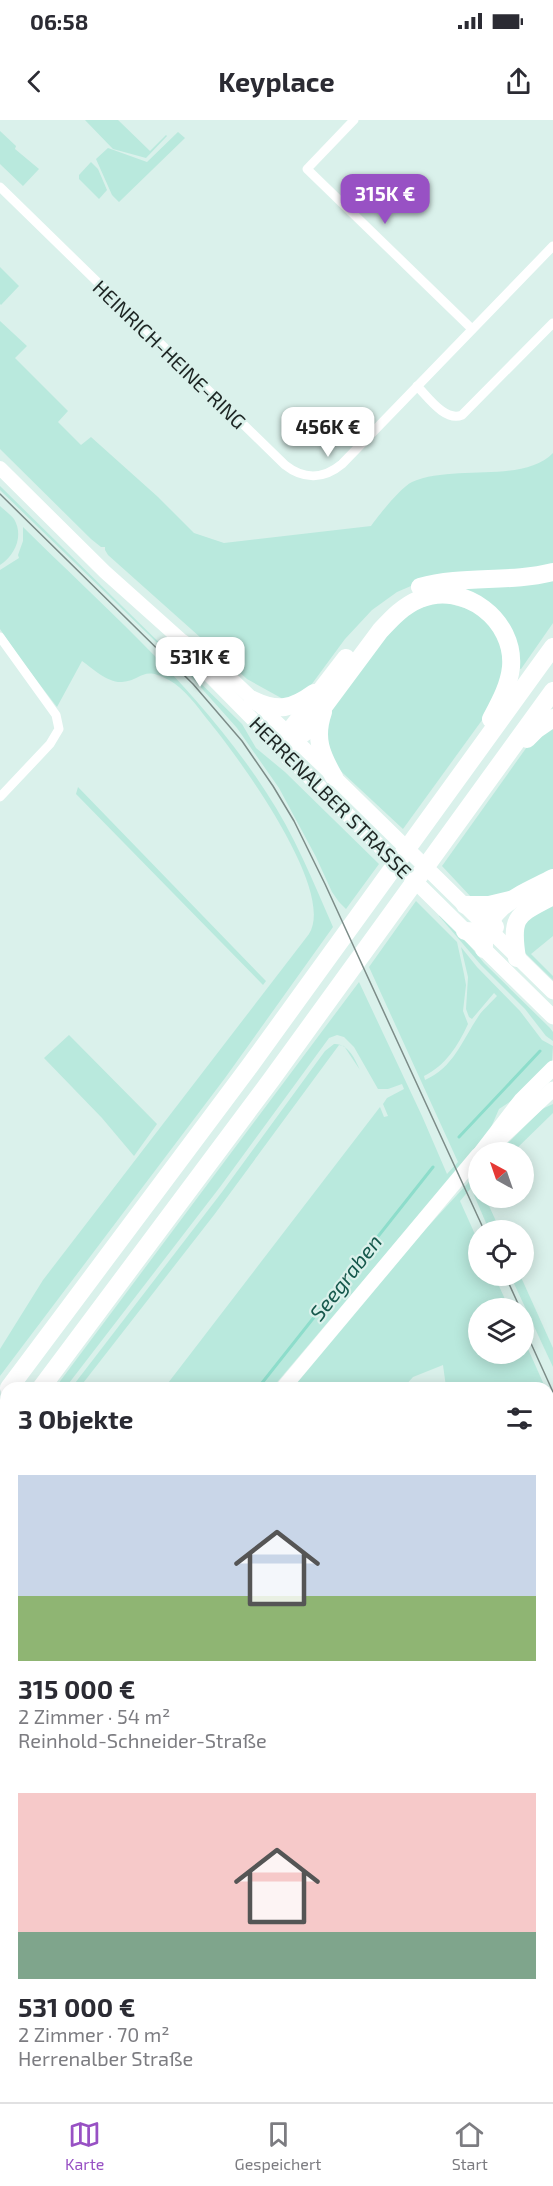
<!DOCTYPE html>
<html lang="de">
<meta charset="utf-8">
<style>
body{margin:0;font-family:"Exo 2",sans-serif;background:#f2f2f3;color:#2b2b33;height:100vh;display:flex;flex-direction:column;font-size:22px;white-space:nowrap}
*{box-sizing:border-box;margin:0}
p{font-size:20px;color:#7c7c81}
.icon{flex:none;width:33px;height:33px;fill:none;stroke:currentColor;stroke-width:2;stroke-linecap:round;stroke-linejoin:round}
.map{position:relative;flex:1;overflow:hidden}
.panel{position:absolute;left:0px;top:1262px;width:554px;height:722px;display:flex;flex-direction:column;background:#fff;border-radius:18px 18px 0 0;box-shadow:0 3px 15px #0003}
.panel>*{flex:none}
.needle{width:39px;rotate:320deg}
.fabs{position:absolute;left:468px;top:1022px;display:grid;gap:12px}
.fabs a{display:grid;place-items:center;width:66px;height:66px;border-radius:50%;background:#fff;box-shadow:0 3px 15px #0003;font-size:30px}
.price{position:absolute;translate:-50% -51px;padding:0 14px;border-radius:12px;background:#fff;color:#222;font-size:20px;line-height:39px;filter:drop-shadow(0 2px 3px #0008)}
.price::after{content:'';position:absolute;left:50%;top:36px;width:18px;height:14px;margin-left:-9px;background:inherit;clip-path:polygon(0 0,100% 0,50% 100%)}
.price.on{background:#9851c4;color:#fff}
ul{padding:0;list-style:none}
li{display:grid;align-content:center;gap:12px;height:318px;padding:0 18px}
li span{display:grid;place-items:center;height:186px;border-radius:0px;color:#555}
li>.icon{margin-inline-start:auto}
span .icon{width:108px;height:108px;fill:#fffc;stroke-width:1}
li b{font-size:26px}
h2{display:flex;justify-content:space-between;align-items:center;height:72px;padding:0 18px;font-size:26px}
.status{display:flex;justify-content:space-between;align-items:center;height:42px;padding:0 30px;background:#fff;direction:ltr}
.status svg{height:16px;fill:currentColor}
header{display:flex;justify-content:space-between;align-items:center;height:78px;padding:0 18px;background:#fff;font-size:27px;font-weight:700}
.tab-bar{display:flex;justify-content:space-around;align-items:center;height:84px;border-top:2px solid #e1e1e2;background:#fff;font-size:16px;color:#7c7c81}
.tab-bar a{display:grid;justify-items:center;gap:3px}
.tab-bar .on{color:#9851c4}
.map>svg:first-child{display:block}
.green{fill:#b9e9dd}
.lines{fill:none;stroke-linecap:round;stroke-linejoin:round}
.stream{stroke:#8dddcb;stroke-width:3}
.street{stroke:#fff;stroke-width:9}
.secondary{stroke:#fff;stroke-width:14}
.primary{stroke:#fff;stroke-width:15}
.highway{stroke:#fff;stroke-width:18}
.tram{stroke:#7c8c88;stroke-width:1.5}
.labels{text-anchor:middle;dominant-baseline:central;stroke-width:4.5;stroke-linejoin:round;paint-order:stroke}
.street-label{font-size:20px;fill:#1d2523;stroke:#daf1eb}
.water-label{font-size:21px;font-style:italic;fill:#16584c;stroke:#daf1eb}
</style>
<div class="status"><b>06:58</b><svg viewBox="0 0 49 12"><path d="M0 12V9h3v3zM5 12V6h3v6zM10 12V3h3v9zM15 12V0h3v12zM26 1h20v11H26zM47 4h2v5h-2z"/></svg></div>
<header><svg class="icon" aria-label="back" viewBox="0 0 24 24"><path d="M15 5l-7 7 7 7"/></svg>Keyplace<svg class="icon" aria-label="share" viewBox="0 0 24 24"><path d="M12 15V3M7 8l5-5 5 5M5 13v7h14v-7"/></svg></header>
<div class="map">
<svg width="553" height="1982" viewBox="0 0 553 1982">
<rect width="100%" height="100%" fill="#daf1eb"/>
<g class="green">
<polygon points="85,0 118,0 150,31 166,15 167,16 146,38 113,29"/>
<polygon points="0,11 16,26 15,29 39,49 23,66 0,44"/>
<polygon points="178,12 185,18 119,82 112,75 96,39 108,28 147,42"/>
<polygon points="91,42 98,49 107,70 99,79 79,59 79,55"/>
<polygon points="0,147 19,166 1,185 0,184"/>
<path d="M 0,201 L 27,226 L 15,238 L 68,291 L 58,302 L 81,325 L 91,317 L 158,377 L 194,413 L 224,423 L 371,406 C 379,395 400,368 412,362 C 453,344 523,364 553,333 L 553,447 L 434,460 L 411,466 L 397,472 L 372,490 L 345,519 L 303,576 L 283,579 L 247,559 L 108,435 L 105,430 L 105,427 L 101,427 L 91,419 L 0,329 Z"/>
<polygon points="0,366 242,604 256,628 285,652 379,744 346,789 339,782 332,772 316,737 279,668 237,608 187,552 0,370"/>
<path d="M 0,386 C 4,390 10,394 14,399 C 24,416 15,435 0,445 Z"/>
<path d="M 23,407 C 108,491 201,571 266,672 C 294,714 313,761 333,807 L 225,958 L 0,1256 L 0,1229 L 43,1160 L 309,814 C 337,770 236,634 207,599 C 197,586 184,568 169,560 C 142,545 143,560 122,562 C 108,563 93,549 82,541 L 57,587 L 21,540 L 0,509 L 0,450 L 19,438 L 18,435 L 23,421 Z"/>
<polygon points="553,456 553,503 521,549 518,548 507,505 432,471 422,471"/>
<polygon points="440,481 475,491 497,512 506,549 493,585 403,709 331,642 322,620 328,591 404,494"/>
<polygon points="553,604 553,749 496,779 472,778 442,746 529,624"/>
<polygon points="78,667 265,860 266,861 263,865 76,674"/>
<path d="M 416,781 L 457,822 L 464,854 L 466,865 L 463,891 L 468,904 C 458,926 445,946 424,956 L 425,960 C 453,948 462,921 478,897 C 483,889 491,883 497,876 L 494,873 L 472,899 L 469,897 L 466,889 L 468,857 L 461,827 L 477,847 L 520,891 L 542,920 L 553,926 L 552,941 L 514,979 L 499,989 L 489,1012 L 273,1267 L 165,1267 L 380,987 L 384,997 L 388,996 L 383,984 L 387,978 L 404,969 L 402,964 L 388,969 L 378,969 L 354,927 L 344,917 L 337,915 L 329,918 L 220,1067 L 66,1267 L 55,1268 L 359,862 L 422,996 L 447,1054 L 458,1042 L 369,847 Z"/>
<polygon points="553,781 553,816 531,834 553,856 553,860 522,830 522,803"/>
<polygon points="440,795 466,821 484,843 550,908 553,912 553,921 546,916 525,889 481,845 439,796"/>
<polygon points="69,915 157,1004 134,1036 102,998 44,938"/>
<path d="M 334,924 C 348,923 355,939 360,950 L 344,926 L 339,925 L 214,1095 L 80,1267 L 72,1267 L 222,1072 L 325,931 Z"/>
<polygon points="553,978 553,993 513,1032 499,1032 542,989 553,984"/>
<polygon points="478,1052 478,1077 485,1077 500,1110 489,1110 471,1068 460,1081 478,1121 478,1155 494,1155 509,1188 478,1188 478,1233 524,1233 524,1220 545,1267 446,1267 443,1245 413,1257 404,1267 291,1268 423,1112"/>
<polygon points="510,1155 520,1155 553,1228 553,1247"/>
<polygon points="548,1272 553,1284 553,1398 548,1389"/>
<polygon points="548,1399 553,1408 553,1464 548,1466"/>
<polygon points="6,1475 6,1599 0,1607 0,1483"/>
<polygon points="0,1835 6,1837 6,1886 0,1884"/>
<polygon points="151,1977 213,1977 212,1982 150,1982"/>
<polygon points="257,1977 416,1977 414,1982 271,1982"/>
</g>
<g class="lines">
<g class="stream">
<polyline points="459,1017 540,931"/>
<polyline points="258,1268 433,1047"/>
<polyline points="0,1595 6,1587"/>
</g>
<g class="street">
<polyline points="354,0 307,49 472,209"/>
<path d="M 0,67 L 285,345 C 304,360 324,359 342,344 L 553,126"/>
<path d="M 417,266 C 428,277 445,302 462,295 L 553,203"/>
<polyline points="0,517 56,595 59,609 50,624 0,677"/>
</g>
<g class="secondary">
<polyline points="0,348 105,452 181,520 217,545 328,651"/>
<polyline points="192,533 209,555 275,622"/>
</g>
<g class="primary">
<polyline points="290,638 553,897"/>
<polyline points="334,657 553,872"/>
<polyline points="501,1018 553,969"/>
<polyline points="481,1032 521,980 553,948"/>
<polyline points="283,1268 478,1035"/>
<polyline points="0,1619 6,1611"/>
</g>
<g class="highway">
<path d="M 420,467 C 463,455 510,463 553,452"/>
<path d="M 253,580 C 278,592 292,589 314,573"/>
<path d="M 323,592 C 314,618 321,634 334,657"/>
<path d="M 269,617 C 282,620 294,621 305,612 L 380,511 C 392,498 403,486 420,479 C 464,461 515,500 511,547 C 509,566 500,582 491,599"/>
<polyline points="527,619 537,609 553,598"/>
<polyline points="290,638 288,619 292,608 346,538"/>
<polyline points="465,785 489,785 510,780"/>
<polyline points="465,811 484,812 495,807"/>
<path d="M 484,829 C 482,787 521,775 553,758"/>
<path d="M 517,838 C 510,794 518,795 553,776"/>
<polyline points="9,1268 249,947 553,527"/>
<polyline points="41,1268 271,960 553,571"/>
<polyline points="0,1322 6,1314"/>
</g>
<g class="tram">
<polyline points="0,374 193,564 242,621 273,666 294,701 325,764 484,1110"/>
<polyline points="505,1155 520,1188"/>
<polyline points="524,1208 553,1272"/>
</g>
</g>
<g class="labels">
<g class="street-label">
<text transform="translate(170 234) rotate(44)">HEINRICH-HEINE-RING</text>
<text transform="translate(331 677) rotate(45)">HERRENALBER STRASSE</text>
</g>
<g class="water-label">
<text transform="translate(345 1157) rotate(-52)">Seegraben</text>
</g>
</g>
</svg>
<div class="fabs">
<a><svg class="needle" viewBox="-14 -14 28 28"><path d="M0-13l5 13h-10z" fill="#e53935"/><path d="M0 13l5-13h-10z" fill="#7c7c81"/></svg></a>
<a><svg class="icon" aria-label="locate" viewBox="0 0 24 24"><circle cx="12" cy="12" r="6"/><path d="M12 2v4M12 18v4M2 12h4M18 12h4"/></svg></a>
<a><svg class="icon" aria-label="layers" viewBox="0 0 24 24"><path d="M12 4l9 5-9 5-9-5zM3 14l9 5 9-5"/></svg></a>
</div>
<b class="price on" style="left:385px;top:105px">315K €</b>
<b class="price" style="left:328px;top:338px">456K €</b>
<b class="price" style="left:200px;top:568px">531K €</b>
<section class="panel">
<h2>3 Objekte<svg class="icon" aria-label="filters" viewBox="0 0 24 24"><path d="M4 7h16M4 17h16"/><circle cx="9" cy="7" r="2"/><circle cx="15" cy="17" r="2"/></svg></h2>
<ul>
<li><span style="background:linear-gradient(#c9d6e8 65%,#8fb573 0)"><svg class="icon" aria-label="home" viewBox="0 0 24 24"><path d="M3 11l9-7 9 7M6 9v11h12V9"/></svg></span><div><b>315 000 €</b><p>2 Zimmer · 54 m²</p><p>Reinhold-Schneider-Straße</p></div></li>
<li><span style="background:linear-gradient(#f6c9c9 75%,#7fa58c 0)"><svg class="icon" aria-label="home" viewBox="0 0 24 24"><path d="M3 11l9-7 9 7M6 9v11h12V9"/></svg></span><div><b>531 000 €</b><p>2 Zimmer · 70 m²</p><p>Herrenalber Straße</p></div></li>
</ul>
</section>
</div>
<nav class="tab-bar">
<a class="on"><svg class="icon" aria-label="map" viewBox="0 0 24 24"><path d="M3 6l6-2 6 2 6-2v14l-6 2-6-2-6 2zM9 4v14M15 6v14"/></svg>Karte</a>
<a><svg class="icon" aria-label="saved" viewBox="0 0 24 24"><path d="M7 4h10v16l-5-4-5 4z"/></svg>Gespeichert</a>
<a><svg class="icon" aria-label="home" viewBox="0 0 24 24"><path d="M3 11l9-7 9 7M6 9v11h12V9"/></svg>Start</a>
</nav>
